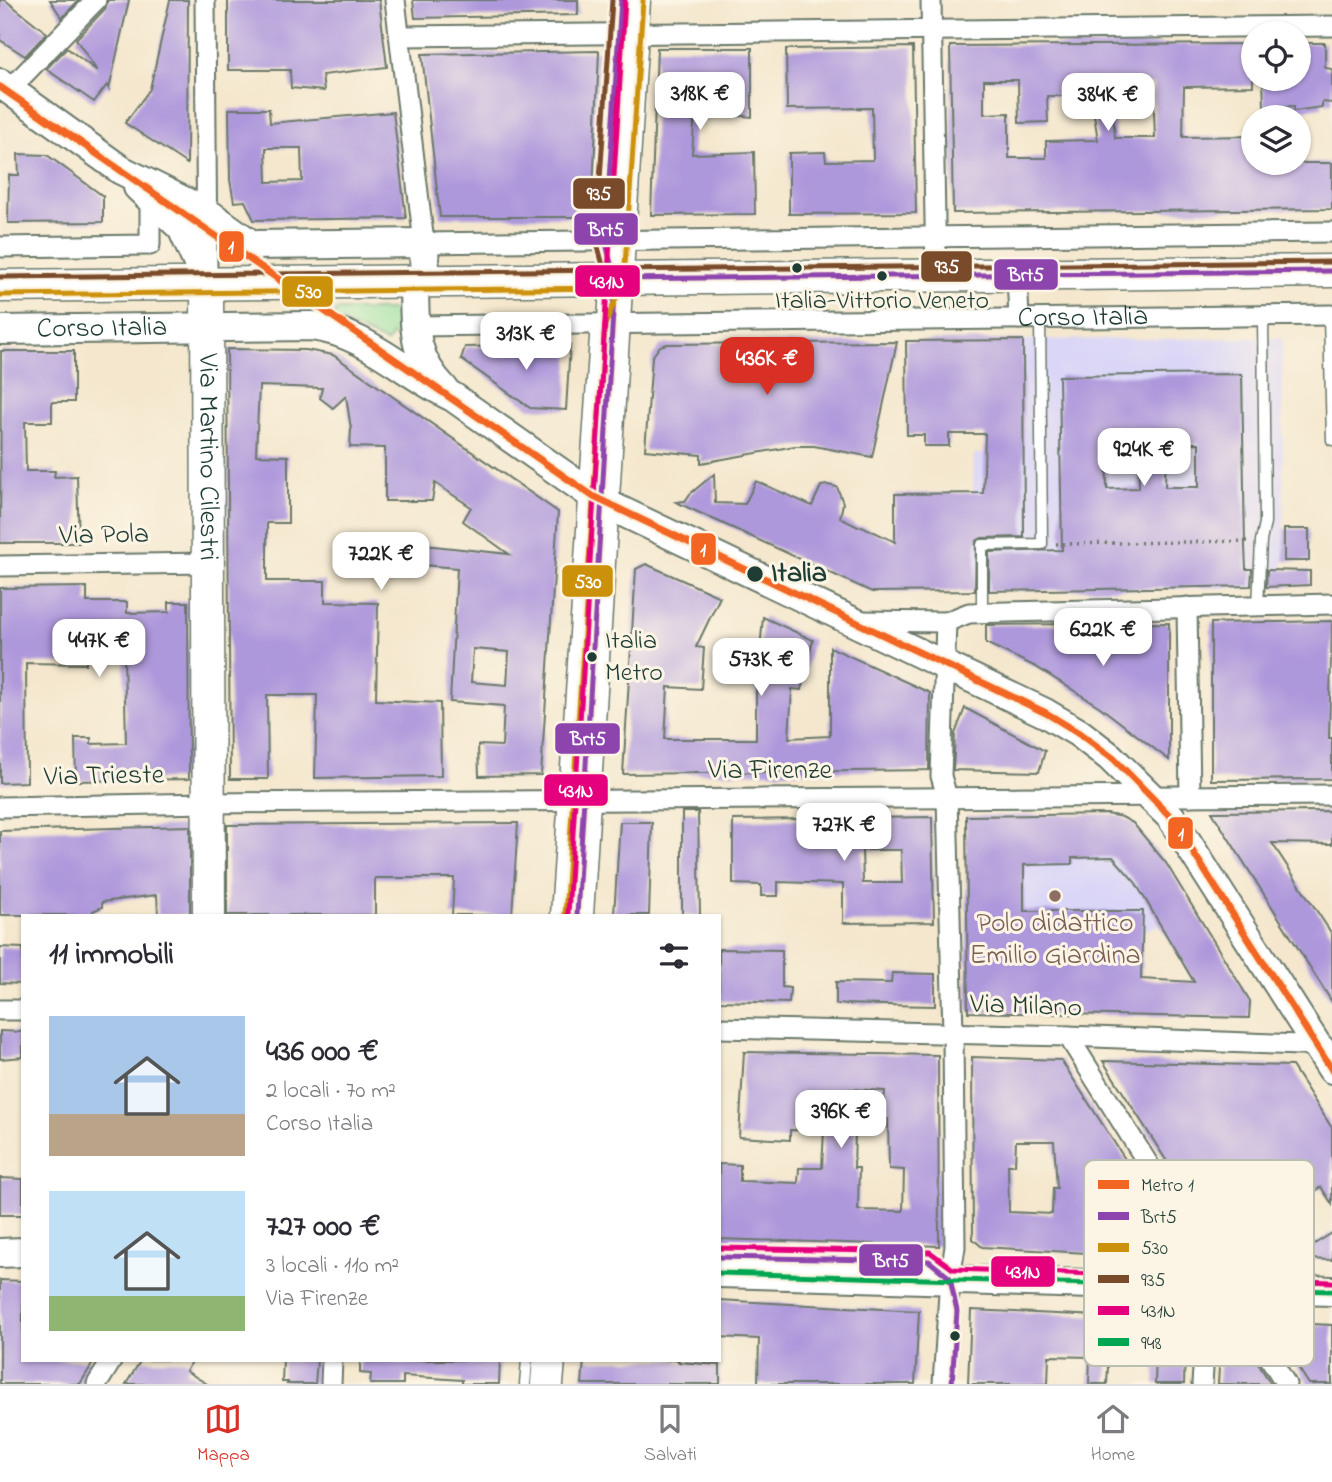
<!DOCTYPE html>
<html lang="it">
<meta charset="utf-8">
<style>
body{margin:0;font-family:"Indie Flower",sans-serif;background:#f2f2f3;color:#2b2b33;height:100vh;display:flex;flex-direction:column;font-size:26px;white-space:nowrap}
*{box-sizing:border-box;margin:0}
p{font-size:23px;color:#7c7c81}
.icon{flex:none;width:38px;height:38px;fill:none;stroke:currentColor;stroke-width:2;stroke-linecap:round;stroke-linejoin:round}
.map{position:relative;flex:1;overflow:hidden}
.side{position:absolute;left:21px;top:914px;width:700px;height:448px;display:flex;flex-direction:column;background:#fff;border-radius:0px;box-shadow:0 2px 5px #0004}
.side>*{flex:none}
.tools{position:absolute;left:1241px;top:21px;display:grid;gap:14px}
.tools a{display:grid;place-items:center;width:70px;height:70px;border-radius:50%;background:#fff;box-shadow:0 2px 5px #0004;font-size:35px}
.price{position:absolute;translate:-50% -60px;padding:0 16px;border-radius:14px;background:#fff;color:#222;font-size:23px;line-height:46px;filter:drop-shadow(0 2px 4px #0008)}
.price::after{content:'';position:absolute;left:50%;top:42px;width:21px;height:16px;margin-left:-10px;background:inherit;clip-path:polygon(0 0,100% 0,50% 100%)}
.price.current{background:#d93025;color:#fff}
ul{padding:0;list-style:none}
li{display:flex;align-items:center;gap:21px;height:175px;padding:0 28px}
li span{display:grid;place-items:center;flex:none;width:196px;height:140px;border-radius:0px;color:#555}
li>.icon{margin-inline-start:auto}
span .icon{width:84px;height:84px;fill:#fffc;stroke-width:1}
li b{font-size:30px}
h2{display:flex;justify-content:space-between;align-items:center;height:84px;padding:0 28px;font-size:30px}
.tab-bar{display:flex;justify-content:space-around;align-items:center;height:98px;border-top:2px solid #e1e1e2;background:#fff;font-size:19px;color:#7c7c81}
.tab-bar a{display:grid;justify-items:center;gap:4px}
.tab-bar .current{color:#d93025}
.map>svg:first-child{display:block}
.built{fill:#dad6f7}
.green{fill:#94df9c;stroke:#5a8e68;stroke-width:2}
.building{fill:#ae98dc;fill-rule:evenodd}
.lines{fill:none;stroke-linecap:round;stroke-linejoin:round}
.service-casing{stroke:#6a786a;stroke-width:13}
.minor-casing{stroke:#6a786a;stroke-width:23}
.secondary-casing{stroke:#6a786a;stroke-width:32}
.primary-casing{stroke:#6a786a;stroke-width:35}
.path{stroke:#6a786a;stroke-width:3.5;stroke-dasharray:2 5;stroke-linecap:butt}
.service{stroke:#fff;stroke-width:10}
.minor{stroke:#fff;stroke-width:19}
.secondary{stroke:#fff;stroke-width:28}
.primary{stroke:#fff;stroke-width:32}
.bus-1-casing{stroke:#fcf5e5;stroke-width:10}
.bus-2-casing{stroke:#fcf5e5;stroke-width:10}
.bus-3-casing{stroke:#fcf5e5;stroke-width:10}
.bus-4-casing{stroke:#fcf5e5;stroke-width:10}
.bus-5-casing{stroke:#fcf5e5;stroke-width:10}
.bus-1{stroke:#8e44ad;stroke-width:5}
.bus-2{stroke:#cc910a;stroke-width:5}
.bus-3{stroke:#7a4b2a;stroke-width:5}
.bus-4{stroke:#e5007d;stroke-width:5}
.bus-5{stroke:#00a651;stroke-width:5}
.metro-1-casing{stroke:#fcf5e5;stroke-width:12}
.metro-1{stroke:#f26522;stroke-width:7}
.bus-dot{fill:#1f3d34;stroke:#fcf5e5;stroke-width:2.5}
.education-dot{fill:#8d6e63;stroke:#fcf5e5;stroke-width:2.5}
.labels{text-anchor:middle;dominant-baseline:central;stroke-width:6;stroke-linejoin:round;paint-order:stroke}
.bus-label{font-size:26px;fill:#1f3d34;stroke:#fcf5e5}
.street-label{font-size:28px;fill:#1f3d34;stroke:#fcf5e5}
.stop-label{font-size:28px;font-weight:bold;fill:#1f3d34;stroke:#fcf5e5;text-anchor:start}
.education-label{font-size:28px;fill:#785e54;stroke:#fcf5e5}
.key{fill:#fcf5e5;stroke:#babeb0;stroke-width:2}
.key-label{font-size:19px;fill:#1f3d34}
.line-badge{stroke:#fcf5e5;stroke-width:2.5}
.badge-label{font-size:19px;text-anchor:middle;font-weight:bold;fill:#fff}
</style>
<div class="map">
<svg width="1332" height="1384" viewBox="0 0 1332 1384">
<rect width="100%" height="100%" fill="#fcf5e5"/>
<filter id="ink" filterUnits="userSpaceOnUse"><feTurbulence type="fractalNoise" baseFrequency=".0143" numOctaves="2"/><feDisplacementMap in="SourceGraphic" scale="14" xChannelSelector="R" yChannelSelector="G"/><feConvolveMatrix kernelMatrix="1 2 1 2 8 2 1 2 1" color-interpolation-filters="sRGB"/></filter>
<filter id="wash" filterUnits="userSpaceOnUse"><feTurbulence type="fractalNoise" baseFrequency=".00686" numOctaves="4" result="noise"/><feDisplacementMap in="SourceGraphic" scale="28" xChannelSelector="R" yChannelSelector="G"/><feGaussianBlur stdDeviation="1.57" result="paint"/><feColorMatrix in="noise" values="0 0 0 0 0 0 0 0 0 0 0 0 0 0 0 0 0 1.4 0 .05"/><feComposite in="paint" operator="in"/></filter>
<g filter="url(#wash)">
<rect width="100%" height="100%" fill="#f4e7cd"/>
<g class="built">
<polygon points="1282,338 1284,554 1282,587 896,592 895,494 973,493 974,454 1024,454 1023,340"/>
<polygon points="967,849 1108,852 1135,882 1159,925 1143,931 1142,954 1067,952 1066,911 1024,911 1024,927 967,927"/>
</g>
<polygon class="green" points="335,310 400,310 400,340 392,335 387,343 335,319"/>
<g id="blocks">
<g class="building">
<polygon points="0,0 5,0 47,33 25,56 0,40"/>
<polygon points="50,0 79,0 62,18"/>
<polygon points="108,0 129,0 109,89 107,85 94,102 46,69 67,48 97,71 76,39 105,9"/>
<polygon points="170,0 188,0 187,164 125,123 150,89"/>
<polygon points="228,0 379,0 387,67 322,75 324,91 291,88 290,70 228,70"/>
<polygon points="413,0 578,0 578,15 415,18"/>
<polygon points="1298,43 1325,43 1325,68 1332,69 1332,103 1322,102 1322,107 1294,111 1294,106 1264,106 1263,79 1298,79"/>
<path d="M 1253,44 L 1253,86 L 1184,87 L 1183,137 L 1253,136 L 1253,163 L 1332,163 L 1332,209 L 953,213 L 950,46 ZM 984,80 L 1018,80 L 1019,123 L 1048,122 L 1047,96 L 1091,96 L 1098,140 L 1046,141 L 1046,158 L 1009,158 L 1009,113 L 984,114 ZM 1111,84 L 1153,84 L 1155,138 L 1115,138 Z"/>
<polygon points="913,47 916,213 789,214 789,153 825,152 826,161 873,160 872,108 787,109 786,49"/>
<polygon points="657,48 752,48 752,117 695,111 692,154 754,152 755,214 651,215"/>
<polygon points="599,51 592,217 440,217 422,54"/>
<path d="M 229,109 L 269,109 L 270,123 L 393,112 L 406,218 L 254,220 L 245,201 L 234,202 L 230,180 ZM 266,148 L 301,148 L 302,181 L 267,182 Z"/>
<polygon points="18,154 47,155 103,196 103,222 8,223 9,175 19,175"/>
<polygon points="1023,340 1024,537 982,538 976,541 975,591 872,592 676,502 685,501 690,494 714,474 715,503 745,504 756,481 812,506 821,486 828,485 837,487 843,503 840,518 858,527 862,526 895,542 895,494 983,493 984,470 985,434 949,434 949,446 924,446 924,435 907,435 906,341"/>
<polygon points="897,342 872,457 814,446 795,446 701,463 701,455 645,450 652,357 660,346 667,344"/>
<polygon points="570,345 566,410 530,408 461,359 465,347"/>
<path d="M 227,349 L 306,350 L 333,355 L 558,512 L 541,775 L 479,776 L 478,745 L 502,746 L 504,706 L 450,702 L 457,568 L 377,561 L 378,540 L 509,554 L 463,521 L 471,507 L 435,483 L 432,501 L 385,501 L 385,448 L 350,447 L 351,429 L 346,396 L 333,408 L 320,398 L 322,388 L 259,386 L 256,455 L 288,456 L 288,523 L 267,523 L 267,581 L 325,581 L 325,602 L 378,603 L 376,700 L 440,703 L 441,776 L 315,778 L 317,695 L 267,695 L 268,779 L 230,779 ZM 473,649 L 509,652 L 507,685 L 471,682 Z"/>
<polygon points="1,351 74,351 74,402 52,402 52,422 25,422 26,471 55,471 54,477 77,476 79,543 0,543"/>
<path d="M 1242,374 L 1245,546 L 1246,569 L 1252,569 L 1251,586 L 989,591 L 989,552 L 1062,550 L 1059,376 ZM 1199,443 L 1199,487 L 1165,487 L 1166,444 ZM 1138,447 L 1139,488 L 1107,489 L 1106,448 Z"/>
<rect x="1284" y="529" width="25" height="32"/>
<polygon points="646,564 720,597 696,647 704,648 701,689 668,687 665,739 756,739 756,694 763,617 813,640 801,690 792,689 789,738 830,736 830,647 930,693 929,770 623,774 636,569"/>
<polygon points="1267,570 1310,571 1310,585 1266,587"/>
<polygon points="87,587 87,602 127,602 127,613 169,612 169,602 188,602 189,779 76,781 75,738 91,738 91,744 126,743 124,656 86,656 86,664 26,663 27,782 0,783 0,588"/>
<polygon points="1332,621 1329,738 1332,738 1332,779 1211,780 1211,623"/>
<polygon points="1169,623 1169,760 1100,707 1036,667 986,643 986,625"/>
<polygon points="965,708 1045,751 1039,772 953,770 955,734"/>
<polygon points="1332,811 1332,844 1272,843 1332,934 1332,1002 1212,812"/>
<polygon points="682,812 698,812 700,915 682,915"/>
<path d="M 1107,814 L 1122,817 L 1133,823 L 1166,863 L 1250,1001 L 1249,1018 L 968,1012 L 966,816 ZM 1113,857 L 1135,882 L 1194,982 L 1141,979 L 1143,911 L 1024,911 L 1024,865 L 1072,864 L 1072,858 Z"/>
<path d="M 932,817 L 934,922 L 843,923 L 843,884 L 778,882 L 778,896 L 761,896 L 761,885 L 733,884 L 733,820 ZM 862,850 L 901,850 L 902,883 L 863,883 Z"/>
<polygon points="620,822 652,822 649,915 614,915"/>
<polygon points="518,823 512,915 452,915 454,878 375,878 375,915 227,915 227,825"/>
<polygon points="190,826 190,915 158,915 157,895 102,902 102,907 93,911 93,915 0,915 0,831"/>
<polygon points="0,947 23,948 23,984 0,983"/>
<polygon points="719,949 782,950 782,987 790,988 789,1003 719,1001"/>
<polygon points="892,973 935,974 935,1006 836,1004 836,982 891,983"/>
<polygon points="0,1031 23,1032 23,1057 0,1059"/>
<path d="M 744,1052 L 938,1055 L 939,1246 L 719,1239 L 719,1164 L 740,1165 L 740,1181 L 798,1183 L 799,1168 L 822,1168 L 824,1131 L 790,1130 L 790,1140 L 739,1137 ZM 849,1089 L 885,1091 L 883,1119 L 888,1119 L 889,1169 L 904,1170 L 903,1211 L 858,1210 L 859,1168 L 854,1168 L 855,1131 L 848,1131 Z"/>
<path d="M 972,1057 L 1061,1060 L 1183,1249 L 1175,1258 L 982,1247 L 973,1239 ZM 1016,1141 L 1054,1141 L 1057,1188 L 1053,1188 L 1052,1214 L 1009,1212 L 1008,1165 L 1015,1165 Z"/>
<polygon points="1103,1061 1292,1066 1332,1128 1332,1204 1321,1187 1289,1208 1313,1245 1332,1233 1332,1260 1227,1256"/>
<polygon points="0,1178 23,1179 23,1215 0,1215"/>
<polygon points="0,1280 23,1281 23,1360 95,1360 80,1384 0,1384"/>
<polygon points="719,1300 919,1311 915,1384 758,1384 759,1339 719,1337"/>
<polygon points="971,1310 1186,1320 1184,1384 1155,1384 1156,1351 1109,1349 1107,1384 1089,1384 1090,1357 1049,1356 1048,1384 968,1384"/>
<polygon points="1291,1323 1332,1325 1332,1384 1309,1384 1279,1338 1279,1330 1283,1325"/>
<polygon points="1221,1337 1242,1338 1271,1384 1218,1384"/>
<polygon points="141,1360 193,1360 186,1371 207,1384 126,1384"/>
<polygon points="283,1360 317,1360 315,1384 287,1384 288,1382 282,1382"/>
<polygon points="360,1360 500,1360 499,1384 462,1384 462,1380 403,1376 403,1384 370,1384 371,1374 360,1373"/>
<polygon points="584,1360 679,1360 678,1362 720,1365 720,1384 582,1384"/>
</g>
</g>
</g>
<g filter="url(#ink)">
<use href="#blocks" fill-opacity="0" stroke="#6a786a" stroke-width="2"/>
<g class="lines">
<defs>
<g id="service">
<polyline points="1329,315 1332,440"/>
<polyline points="1258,606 1261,541 1265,523 1263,316"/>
<polyline points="982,613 982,545 1042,544 1040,318"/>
<polyline points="556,915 596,322"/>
<polyline points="719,1257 929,1261 942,1272"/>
<polyline points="525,1384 527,1360"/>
</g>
<g id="minor">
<polyline points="205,0 207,275"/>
<polyline points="395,0 424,243 1332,232"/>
<polyline points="931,0 936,275"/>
<polyline points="400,36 1332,26"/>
<polyline points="9,90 96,0"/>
<polyline points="0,247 150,245 150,200"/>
<polyline points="1017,275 1019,319"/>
<path id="s1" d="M 415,326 L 1332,315"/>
<polyline points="0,566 208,563"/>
<polyline points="1187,607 1190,796"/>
<polyline points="859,621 946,622 969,613 1332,604"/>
<polyline points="0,807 209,803 1332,795"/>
<polyline points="0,1010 23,1010"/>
<polyline points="719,1028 1068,1036 1324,1046"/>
<polyline points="1068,1036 1286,1384"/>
<polyline points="97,1384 112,1360"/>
<polyline points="331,1384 332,1360"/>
<polyline points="943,1384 950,1278 955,1247 953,1034 947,797 941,776 946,622"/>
<polyline points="1202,1384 1206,1321 1224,1288"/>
</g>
<g id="secondary">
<polyline points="0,83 121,170 206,212 252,245 424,243 425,281"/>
<polyline points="138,187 182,228 207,284"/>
<path d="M 414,281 C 415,325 411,356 444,389"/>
<path id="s2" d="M 0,330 L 312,326 C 365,332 406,375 453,397 L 602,502 L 1045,713 L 1079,733 L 1110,757 L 1171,817 L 1332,1069"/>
<polyline points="0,1253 23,1252"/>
<polyline points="719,1273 1332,1291"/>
</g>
<g id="primary">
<path id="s3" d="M 207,284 L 209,915"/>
<polyline points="0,286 1332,271"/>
<polyline points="577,915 634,0"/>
<polyline points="547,1384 549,1360"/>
</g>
</defs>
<use href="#service" class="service-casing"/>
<use href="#minor" class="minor-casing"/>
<use href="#secondary" class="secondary-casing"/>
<use href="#primary" class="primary-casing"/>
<polyline class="path" points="1056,544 1248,541"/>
<use href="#service" class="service"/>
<use href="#minor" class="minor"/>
<use href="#secondary" class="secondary"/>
<use href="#primary" class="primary"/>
<defs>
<g id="bus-1">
<polyline points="615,279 1332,271"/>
<polyline points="577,915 615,279 605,240 621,0"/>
<polyline points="719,1257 929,1261 950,1278 957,1311 952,1384"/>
</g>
<g id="bus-2">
<polyline points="0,295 615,288"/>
<polyline points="565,915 605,325 624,280 643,1"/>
</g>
<g id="bus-3">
<polyline points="0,277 1332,262"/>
<polyline points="607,281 596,239 612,0"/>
</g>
<g id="bus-4">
<polyline points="568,914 625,0"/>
<polyline points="719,1248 930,1252 953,1269 1332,1282"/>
</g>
<polyline id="bus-5" points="719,1273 1332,1291"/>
</defs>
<use href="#bus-1" class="bus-1-casing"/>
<use href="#bus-2" class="bus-2-casing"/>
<use href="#bus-3" class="bus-3-casing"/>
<use href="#bus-4" class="bus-4-casing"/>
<use href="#bus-5" class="bus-5-casing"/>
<use href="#bus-1" class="bus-1"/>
<use href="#bus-2" class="bus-2"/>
<use href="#bus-3" class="bus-3"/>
<use href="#bus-4" class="bus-4"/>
<use href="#bus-5" class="bus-5"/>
<defs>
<polyline id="metro-1" points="0,87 594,497 1046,713 1079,733 1113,758 1170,816 1332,1070"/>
</defs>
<use href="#metro-1" class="metro-1-casing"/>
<use href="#metro-1" class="metro-1"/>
</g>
</g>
<g class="bus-dot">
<circle cx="797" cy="268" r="6"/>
<circle cx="882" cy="276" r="6"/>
<circle cx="755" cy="574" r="9"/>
<circle cx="592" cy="657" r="6"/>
<circle cx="955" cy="1336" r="6"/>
</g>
<circle class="education-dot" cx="1055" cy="896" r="7"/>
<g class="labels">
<g class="bus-label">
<text x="882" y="302">Italia-Vittorio Veneto</text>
<text x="605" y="642" text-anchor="start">Italia<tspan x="605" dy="32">Metro</tspan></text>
</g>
<g class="street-label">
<text stroke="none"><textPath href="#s1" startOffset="668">Corso Italia</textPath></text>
<text stroke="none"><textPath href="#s2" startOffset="102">Corso Italia</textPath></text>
<text stroke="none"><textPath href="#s3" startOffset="173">Via Martino Cilestri</textPath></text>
<text transform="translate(104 536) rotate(-1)">Via Pola</text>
<text x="770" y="771">Via Firenze</text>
<text transform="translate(104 777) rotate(-1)">Via Trieste</text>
<text transform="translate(1026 1007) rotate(2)">Via Milano</text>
</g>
<g class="stop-label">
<text x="771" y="574">Italia</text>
</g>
<g class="education-label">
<text x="1055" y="924">Polo didattico<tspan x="1055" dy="32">Emilio Giardina</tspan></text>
</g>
</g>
<rect x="1084" y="1160" width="230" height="206" rx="10" class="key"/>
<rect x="1098" y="1180" width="31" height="9" fill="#f26522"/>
<rect x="1098" y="1212" width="31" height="8" fill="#8e44ad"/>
<rect x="1098" y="1243" width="31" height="9" fill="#cc910a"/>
<rect x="1098" y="1275" width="31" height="8" fill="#7a4b2a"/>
<rect x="1098" y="1306" width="31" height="9" fill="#e5007d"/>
<rect x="1098" y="1338" width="31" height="8" fill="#00a651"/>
<g class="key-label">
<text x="1141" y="1191">Metro 1</text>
<text x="1141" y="1223">Brt5</text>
<text x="1141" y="1254">530</text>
<text x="1141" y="1286">935</text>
<text x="1141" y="1317">431N</text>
<text x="1141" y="1349">948</text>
</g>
<g class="line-badge">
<rect x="572" y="177" width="54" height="33" rx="7" fill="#7a4b2a"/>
<rect x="573" y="212" width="66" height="34" rx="7" fill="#8e44ad"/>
<rect x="218" y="230" width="27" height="33" rx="7" fill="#f26522"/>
<rect x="920" y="250" width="53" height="33" rx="7" fill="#7a4b2a"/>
<rect x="993" y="258" width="66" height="33" rx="7" fill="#8e44ad"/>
<rect x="574" y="264" width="67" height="34" rx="7" fill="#e5007d"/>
<rect x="281" y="275" width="53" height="33" rx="7" fill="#cc910a"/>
<rect x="690" y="532" width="27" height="34" rx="7" fill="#f26522"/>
<rect x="561" y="564" width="53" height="34" rx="7" fill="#cc910a"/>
<rect x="554" y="722" width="67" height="33" rx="7" fill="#8e44ad"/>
<rect x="543" y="773" width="66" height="34" rx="7" fill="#e5007d"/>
<rect x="1167" y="816" width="27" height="34" rx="7" fill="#f26522"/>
<rect x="858" y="1243" width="66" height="34" rx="7" fill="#8e44ad"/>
<rect x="990" y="1255" width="66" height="33" rx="7" fill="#e5007d"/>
</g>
<g class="badge-label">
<text x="599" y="200">935</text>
<text x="606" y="236">Brt5</text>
<text x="231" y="253">1</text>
<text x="947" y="273">935</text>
<text x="1026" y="281">Brt5</text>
<text x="607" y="288">431N</text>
<text x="308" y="298">530</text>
<text x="703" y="556">1</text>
<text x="588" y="588">530</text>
<text x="588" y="745">Brt5</text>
<text x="576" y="797">431N</text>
<text x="1181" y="840">1</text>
<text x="891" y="1267">Brt5</text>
<text x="1023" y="1278">431N</text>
</g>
</svg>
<div class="tools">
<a><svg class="icon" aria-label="locate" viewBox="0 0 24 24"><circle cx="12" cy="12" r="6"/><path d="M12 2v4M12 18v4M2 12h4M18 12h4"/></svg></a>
<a><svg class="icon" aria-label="layers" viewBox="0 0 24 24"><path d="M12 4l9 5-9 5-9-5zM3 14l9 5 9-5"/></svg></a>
</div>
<b class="price" style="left:700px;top:132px">318K €</b>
<b class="price" style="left:1108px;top:133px">384K €</b>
<b class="price" style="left:526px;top:372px">313K €</b>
<b class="price current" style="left:767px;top:397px">436K €</b>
<b class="price" style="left:1144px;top:488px">924K €</b>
<b class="price" style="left:381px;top:592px">722K €</b>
<b class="price" style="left:1103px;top:668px">622K €</b>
<b class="price" style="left:99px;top:679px">447K €</b>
<b class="price" style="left:761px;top:698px">573K €</b>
<b class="price" style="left:844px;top:863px">727K €</b>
<b class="price" style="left:841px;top:1150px">396K €</b>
<section class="side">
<h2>11 immobili<svg class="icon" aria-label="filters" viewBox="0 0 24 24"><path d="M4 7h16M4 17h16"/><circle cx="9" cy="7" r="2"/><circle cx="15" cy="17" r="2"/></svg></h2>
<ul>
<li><span style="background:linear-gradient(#a9c7e8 70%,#b9a48a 0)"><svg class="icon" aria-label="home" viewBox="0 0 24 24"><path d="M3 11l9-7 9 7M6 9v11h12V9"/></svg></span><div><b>436 000 €</b><p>2 locali · 70 m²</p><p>Corso Italia</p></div></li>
<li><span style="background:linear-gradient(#bfe0f5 75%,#8fb573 0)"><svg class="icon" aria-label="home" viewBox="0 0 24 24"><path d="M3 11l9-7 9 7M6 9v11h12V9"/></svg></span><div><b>727 000 €</b><p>3 locali · 110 m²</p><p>Via Firenze</p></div></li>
</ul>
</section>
</div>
<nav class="tab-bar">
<a class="current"><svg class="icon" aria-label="map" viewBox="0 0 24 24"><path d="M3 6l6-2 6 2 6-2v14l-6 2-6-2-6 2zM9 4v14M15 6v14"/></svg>Mappa</a>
<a><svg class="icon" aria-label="saved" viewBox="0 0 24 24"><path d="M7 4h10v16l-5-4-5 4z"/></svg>Salvati</a>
<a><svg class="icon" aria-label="home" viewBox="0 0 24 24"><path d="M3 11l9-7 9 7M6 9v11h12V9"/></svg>Home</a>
</nav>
